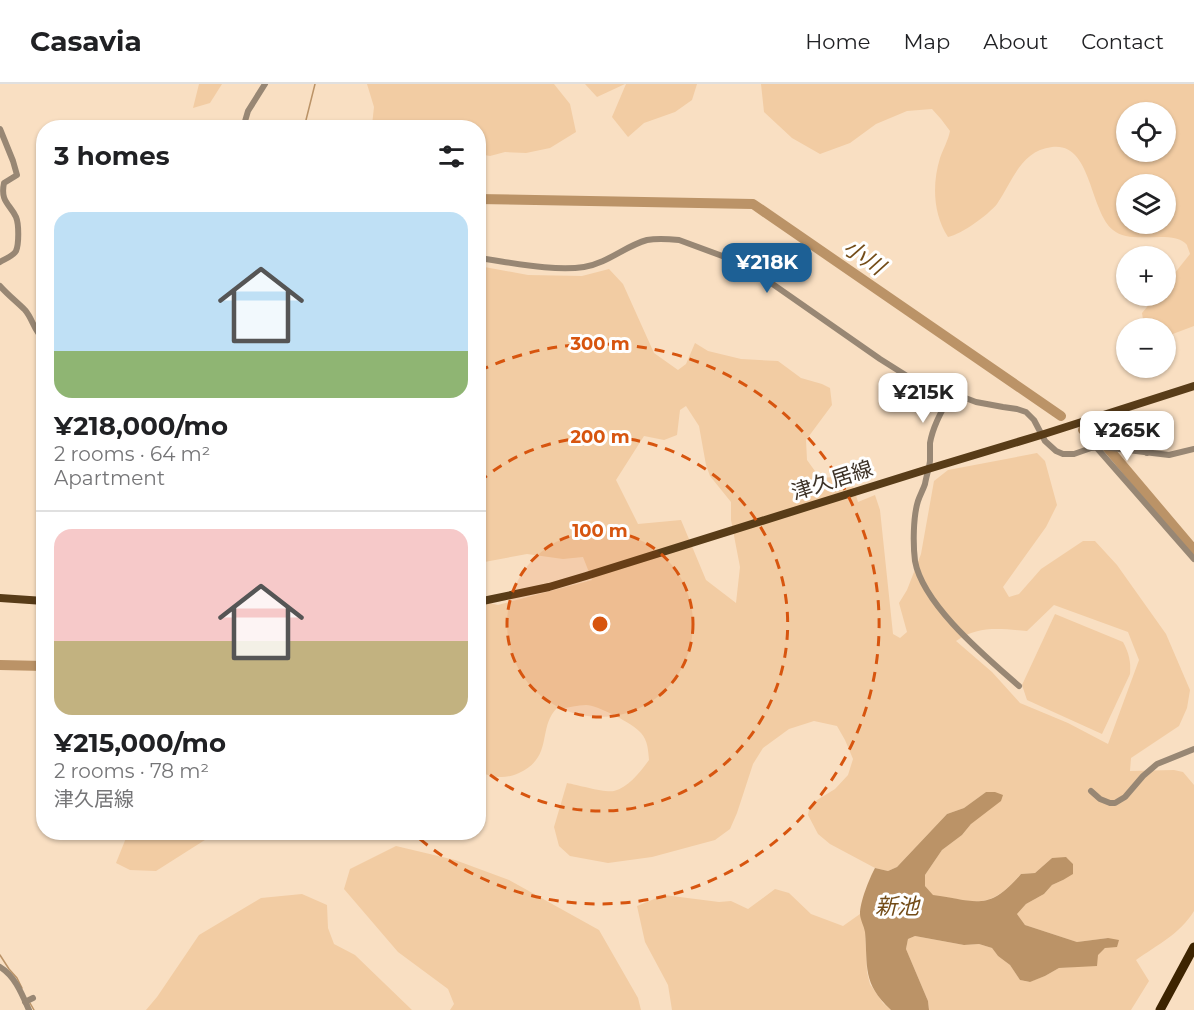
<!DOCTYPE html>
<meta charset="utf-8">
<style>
body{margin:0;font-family:Montserrat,"Noto Sans JP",sans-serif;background:#f2f2f2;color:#202124;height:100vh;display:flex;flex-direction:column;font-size:22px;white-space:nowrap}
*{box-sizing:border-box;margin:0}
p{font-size:20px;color:#757577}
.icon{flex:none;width:33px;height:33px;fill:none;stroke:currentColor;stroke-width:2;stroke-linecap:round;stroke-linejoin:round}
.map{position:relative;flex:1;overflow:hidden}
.side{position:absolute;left:36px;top:36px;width:450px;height:720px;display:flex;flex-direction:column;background:#fff;border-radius:24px;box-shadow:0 2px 4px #0004}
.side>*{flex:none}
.fabs{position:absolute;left:1116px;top:18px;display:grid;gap:12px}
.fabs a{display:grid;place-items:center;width:60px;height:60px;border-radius:50%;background:#fff;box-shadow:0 2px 4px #0004;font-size:30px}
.price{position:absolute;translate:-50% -51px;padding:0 14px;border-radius:12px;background:#fff;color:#222;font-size:20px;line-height:39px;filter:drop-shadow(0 2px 3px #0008)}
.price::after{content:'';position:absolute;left:50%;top:36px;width:18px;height:14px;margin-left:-9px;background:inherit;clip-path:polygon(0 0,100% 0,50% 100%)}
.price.on{background:#1d6095;color:#fff}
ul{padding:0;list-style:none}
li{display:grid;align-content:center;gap:12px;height:318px;padding:0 18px}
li+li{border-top:2px solid #e0e0e0}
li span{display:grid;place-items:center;height:186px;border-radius:18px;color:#555}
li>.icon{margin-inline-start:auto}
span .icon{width:108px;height:108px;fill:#fffc;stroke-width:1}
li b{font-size:26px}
h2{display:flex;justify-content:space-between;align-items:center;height:72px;padding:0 18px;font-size:26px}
header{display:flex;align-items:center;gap:36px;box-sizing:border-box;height:84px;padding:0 30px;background:#fff;border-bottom:2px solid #e0e0e0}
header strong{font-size:28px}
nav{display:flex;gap:33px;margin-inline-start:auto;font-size:21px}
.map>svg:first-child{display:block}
.green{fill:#f2cca3;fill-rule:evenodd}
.water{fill:#bb9367}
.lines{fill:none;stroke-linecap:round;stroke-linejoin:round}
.stream{stroke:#bb9367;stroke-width:1.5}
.river{stroke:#bb9367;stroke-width:10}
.minor{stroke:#988774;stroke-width:6}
.major{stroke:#583c18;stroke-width:8}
.highway{stroke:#3d2401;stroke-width:9}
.ring{fill:none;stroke:#d7550f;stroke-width:3;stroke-dasharray:10 8}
.labels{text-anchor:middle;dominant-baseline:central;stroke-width:6;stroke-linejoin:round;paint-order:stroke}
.street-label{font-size:21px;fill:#3d3227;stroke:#fff}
.water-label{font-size:22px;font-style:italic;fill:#734c18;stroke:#fff}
.centre{fill:#d7550f;stroke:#fff;stroke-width:3}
.ring-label{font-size:18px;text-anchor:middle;font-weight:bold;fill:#d7550f;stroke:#fff;stroke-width:6;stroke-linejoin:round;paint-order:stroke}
</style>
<header>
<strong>Casavia</strong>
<nav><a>Home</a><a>Map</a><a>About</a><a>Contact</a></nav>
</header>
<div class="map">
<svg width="1194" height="926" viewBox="0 0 1194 926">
<rect width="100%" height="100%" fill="#f9dfc2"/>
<g class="green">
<polygon points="199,0 222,0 210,19 193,24"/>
<polygon points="367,0 554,0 570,20 576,48 550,64 526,69 505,68 490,72 479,70 478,44 376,44 372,41 374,23"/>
<polygon points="585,0 625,0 597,13"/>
<polygon points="626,0 697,0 692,16 675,28 644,39 628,53 612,33"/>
<path d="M 761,0 L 1194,0 L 1194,242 L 1170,251 L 1166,251 L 1166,244 L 1148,244 L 1144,242 L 1142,229 L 1156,212 L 1166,212 L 1166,200 L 1190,170 C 1190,169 1187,162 1187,161 C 1174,144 1131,162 1113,146 C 1089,126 1092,58 1052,63 C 1020,67 1013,97 997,120 C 988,131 962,150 948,153 C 933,130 932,100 940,74 C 943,65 948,57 950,47 L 941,35 L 932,25 L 907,27 L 876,40 L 850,59 L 820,70 L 792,54 L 764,28 ZM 1126,28 L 1166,28 L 1166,68 L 1126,68 ZM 1126,100 L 1166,100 L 1166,140 L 1126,140 Z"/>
<path d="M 479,182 L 528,191 L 582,192 L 609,185 L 623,200 L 654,269 L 678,286 L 686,280 L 695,259 L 708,267 L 741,275 L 778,277 L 801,294 L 822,300 L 830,304 L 832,321 L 806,356 L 807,376 L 820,394 L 850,392 L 858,418 L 875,411 L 880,426 L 893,550 L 900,554 L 907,548 L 899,519 L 907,506 L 921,470 L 934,397 L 948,386 L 1037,369 L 1045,377 L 1057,421 L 1046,443 L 1003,503 L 1009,513 L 1019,510 L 1041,485 L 1083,457 L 1095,457 L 1117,481 L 1166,550 L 1190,606 L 1187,624 L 1179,642 L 1131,674 L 1130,687 L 1174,686 L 1183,688 L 1194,701 L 1194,827 C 1180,850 1157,861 1136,876 L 1149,897 L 1131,926 L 929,926 L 928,917 L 906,865 L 908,855 L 915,852 L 964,861 L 979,860 L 992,864 L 998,872 L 1010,881 L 1020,896 L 1029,898 L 1045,892 L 1059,884 L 1073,883 L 1097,871 L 1105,864 L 1108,854 L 1077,858 L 1025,841 L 1017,830 L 1026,820 L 1044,810 L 1052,801 L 1063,796 L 1052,774 L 1035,789 L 1021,790 C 987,829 977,816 933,812 L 925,802 L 925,791 L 942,766 L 962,751 L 971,740 L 986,708 L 964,724 L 947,730 L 897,783 L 888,787 L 875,784 L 830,760 L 818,750 L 808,731 L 809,725 L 817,716 L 835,705 L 848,691 L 853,675 L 845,656 L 837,642 L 814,637 L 789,645 L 763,664 L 753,680 L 737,729 L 730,745 L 715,756 L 652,773 L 608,779 L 570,772 L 559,762 L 554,743 L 567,699 C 578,701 605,709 614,707 C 629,703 640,688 649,676 C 648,666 648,657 641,649 C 634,640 597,621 586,621 C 576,621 567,625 557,624 C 537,644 554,673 519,689 C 503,696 493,693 479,688 L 478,516 L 498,521 L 592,496 L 583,473 L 563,475 L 527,470 L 479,479 ZM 686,322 L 699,342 L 706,381 L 710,392 L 731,418 L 731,436 L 740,483 L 736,519 L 706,496 L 681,436 L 638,440 L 616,396 L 644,352 L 664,356 L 677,351 L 680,326 ZM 1054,521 L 1128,548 L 1139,576 L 1108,660 L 1068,639 L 1020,619 L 992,588 L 956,557 C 979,541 1000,545 1027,547 Z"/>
<path d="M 1055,530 L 1123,558 C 1129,569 1131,578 1130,590 L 1102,650 L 1027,616 L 1022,601 Z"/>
<polygon points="128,749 128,748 213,749 208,754 156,787 130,786 116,779"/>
<polygon points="396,762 455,776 509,796 599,846 638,914 641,926 450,926 454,920 448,905 398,868 344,805 350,785"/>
<polygon points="775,805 789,809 811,830 843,842 860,830 865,845 867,888 870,900 883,919 891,926 672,926 668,901 645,858 637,822 664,811 719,818 731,817 748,825"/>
<polygon points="302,810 327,821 328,844 334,860 355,871 412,926 146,926 157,913 199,851 261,814"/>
</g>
<path class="water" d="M 986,708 L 995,708 L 1003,711 L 1001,717 L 971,740 L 962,751 L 942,766 L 925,791 L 925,802 L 933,811 C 977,817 988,828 1021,790 L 1035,789 L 1052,774 L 1066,773 L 1073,780 L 1073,790 L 1063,796 L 1052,801 L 1044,810 L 1026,820 L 1017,830 L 1025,841 L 1077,858 L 1108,854 L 1119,856 L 1117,863 L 1105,864 L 1098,871 L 1097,882 L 1059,884 L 1045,892 L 1030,898 L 1020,896 L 1010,881 L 998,872 L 992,864 L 979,860 L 964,861 L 915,852 L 908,855 L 906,865 L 928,917 L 929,926 L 891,926 C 862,899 868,883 865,848 C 864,842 860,835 860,830 C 860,818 869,795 875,784 L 888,787 L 897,783 L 947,730 L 964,724 Z"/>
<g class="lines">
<g class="stream">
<polyline points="304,44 315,0"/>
<polyline points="0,871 9,885 17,894 22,904"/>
<polyline points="30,919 34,926"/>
</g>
<g class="river">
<polyline points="478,115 753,120 1061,332"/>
<polyline points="1083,346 1101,356 1194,466"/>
<polyline points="0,581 44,582"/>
</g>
<g class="minor">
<polyline points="243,44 248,27 265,0"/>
<path d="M 0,45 L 13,77 L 17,91 L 4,99 C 0,118 10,120 16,133 C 19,140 19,160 16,167 C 13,172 5,175 0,178"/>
<path d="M 478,174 C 509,178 554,188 584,183 C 608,179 625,162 647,156 C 658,154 669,155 679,156 L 744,180 L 880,275 L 907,292 L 976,318 L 1003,323 L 1017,325 L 1026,328 L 1034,336 L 1045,357 L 1056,367 L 1063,370 L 1074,370 L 1091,364 L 1103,363 L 1169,371 L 1194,365"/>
<path d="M 0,202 C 8,211 17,218 25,226 C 33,235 34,248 44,255"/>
<path d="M 952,308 C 943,325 933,341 930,359 C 930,365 930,371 930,377 C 929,385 926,393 925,400 C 923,406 920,411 918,417 C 913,433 913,461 915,477 C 923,521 986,573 1019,602"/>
<polyline points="1121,325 1145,360 1147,369"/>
<polyline points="1096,363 1194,475"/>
<polyline points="1091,707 1100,715 1110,719 1115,719 1125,713 1143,692 1157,680 1194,665"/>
<path d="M 0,883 C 15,892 22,910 29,926"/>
<polyline points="25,918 33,914"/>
</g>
<g class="major">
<polyline points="0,514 44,517"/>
<polyline points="478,518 549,503 586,492 928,385 1041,351 1194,302"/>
</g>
<polyline class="highway" points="1160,926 1194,863"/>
</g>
<circle cx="600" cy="540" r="93" fill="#d7550f" fill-opacity=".12"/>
<g class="ring">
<circle cx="600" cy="540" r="93"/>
<path d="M479 398A187 187 0 1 1 479 682"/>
<path d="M479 287A280 280 0 1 1 414 750"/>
</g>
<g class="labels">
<g class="street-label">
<text transform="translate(832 396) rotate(-18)">津久居線</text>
</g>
<g class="water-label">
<text transform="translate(864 173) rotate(34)">小川</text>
<text x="897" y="822">新池</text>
</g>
</g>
<circle cx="600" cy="540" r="9" class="centre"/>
<g class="ring-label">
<text x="600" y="266">300 m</text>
<text x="600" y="359">200 m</text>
<text x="600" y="453">100 m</text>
</g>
</svg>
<div class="fabs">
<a><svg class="icon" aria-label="locate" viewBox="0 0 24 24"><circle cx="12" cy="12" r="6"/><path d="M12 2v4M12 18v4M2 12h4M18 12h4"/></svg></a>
<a><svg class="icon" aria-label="layers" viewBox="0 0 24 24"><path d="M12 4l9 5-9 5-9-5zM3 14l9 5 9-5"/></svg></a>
<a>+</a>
<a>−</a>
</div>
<b class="price on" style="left:767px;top:210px">¥218K</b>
<b class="price" style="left:923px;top:340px">¥215K</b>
<b class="price" style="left:1127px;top:378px">¥265K</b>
<section class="side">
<h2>3 homes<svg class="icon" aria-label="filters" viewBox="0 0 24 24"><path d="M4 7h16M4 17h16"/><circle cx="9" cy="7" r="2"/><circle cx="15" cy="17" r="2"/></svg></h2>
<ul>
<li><span style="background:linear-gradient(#bfe0f5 75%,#8fb573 0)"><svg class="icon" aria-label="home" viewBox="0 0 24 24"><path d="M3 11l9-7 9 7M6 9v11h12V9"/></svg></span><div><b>¥218,000/mo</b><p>2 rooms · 64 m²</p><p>Apartment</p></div></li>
<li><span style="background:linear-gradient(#f6c9c9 60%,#c2b280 0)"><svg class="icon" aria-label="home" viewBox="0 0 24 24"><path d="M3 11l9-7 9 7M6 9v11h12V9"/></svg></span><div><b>¥215,000/mo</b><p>2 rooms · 78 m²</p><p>津久居線</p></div></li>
</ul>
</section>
</div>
